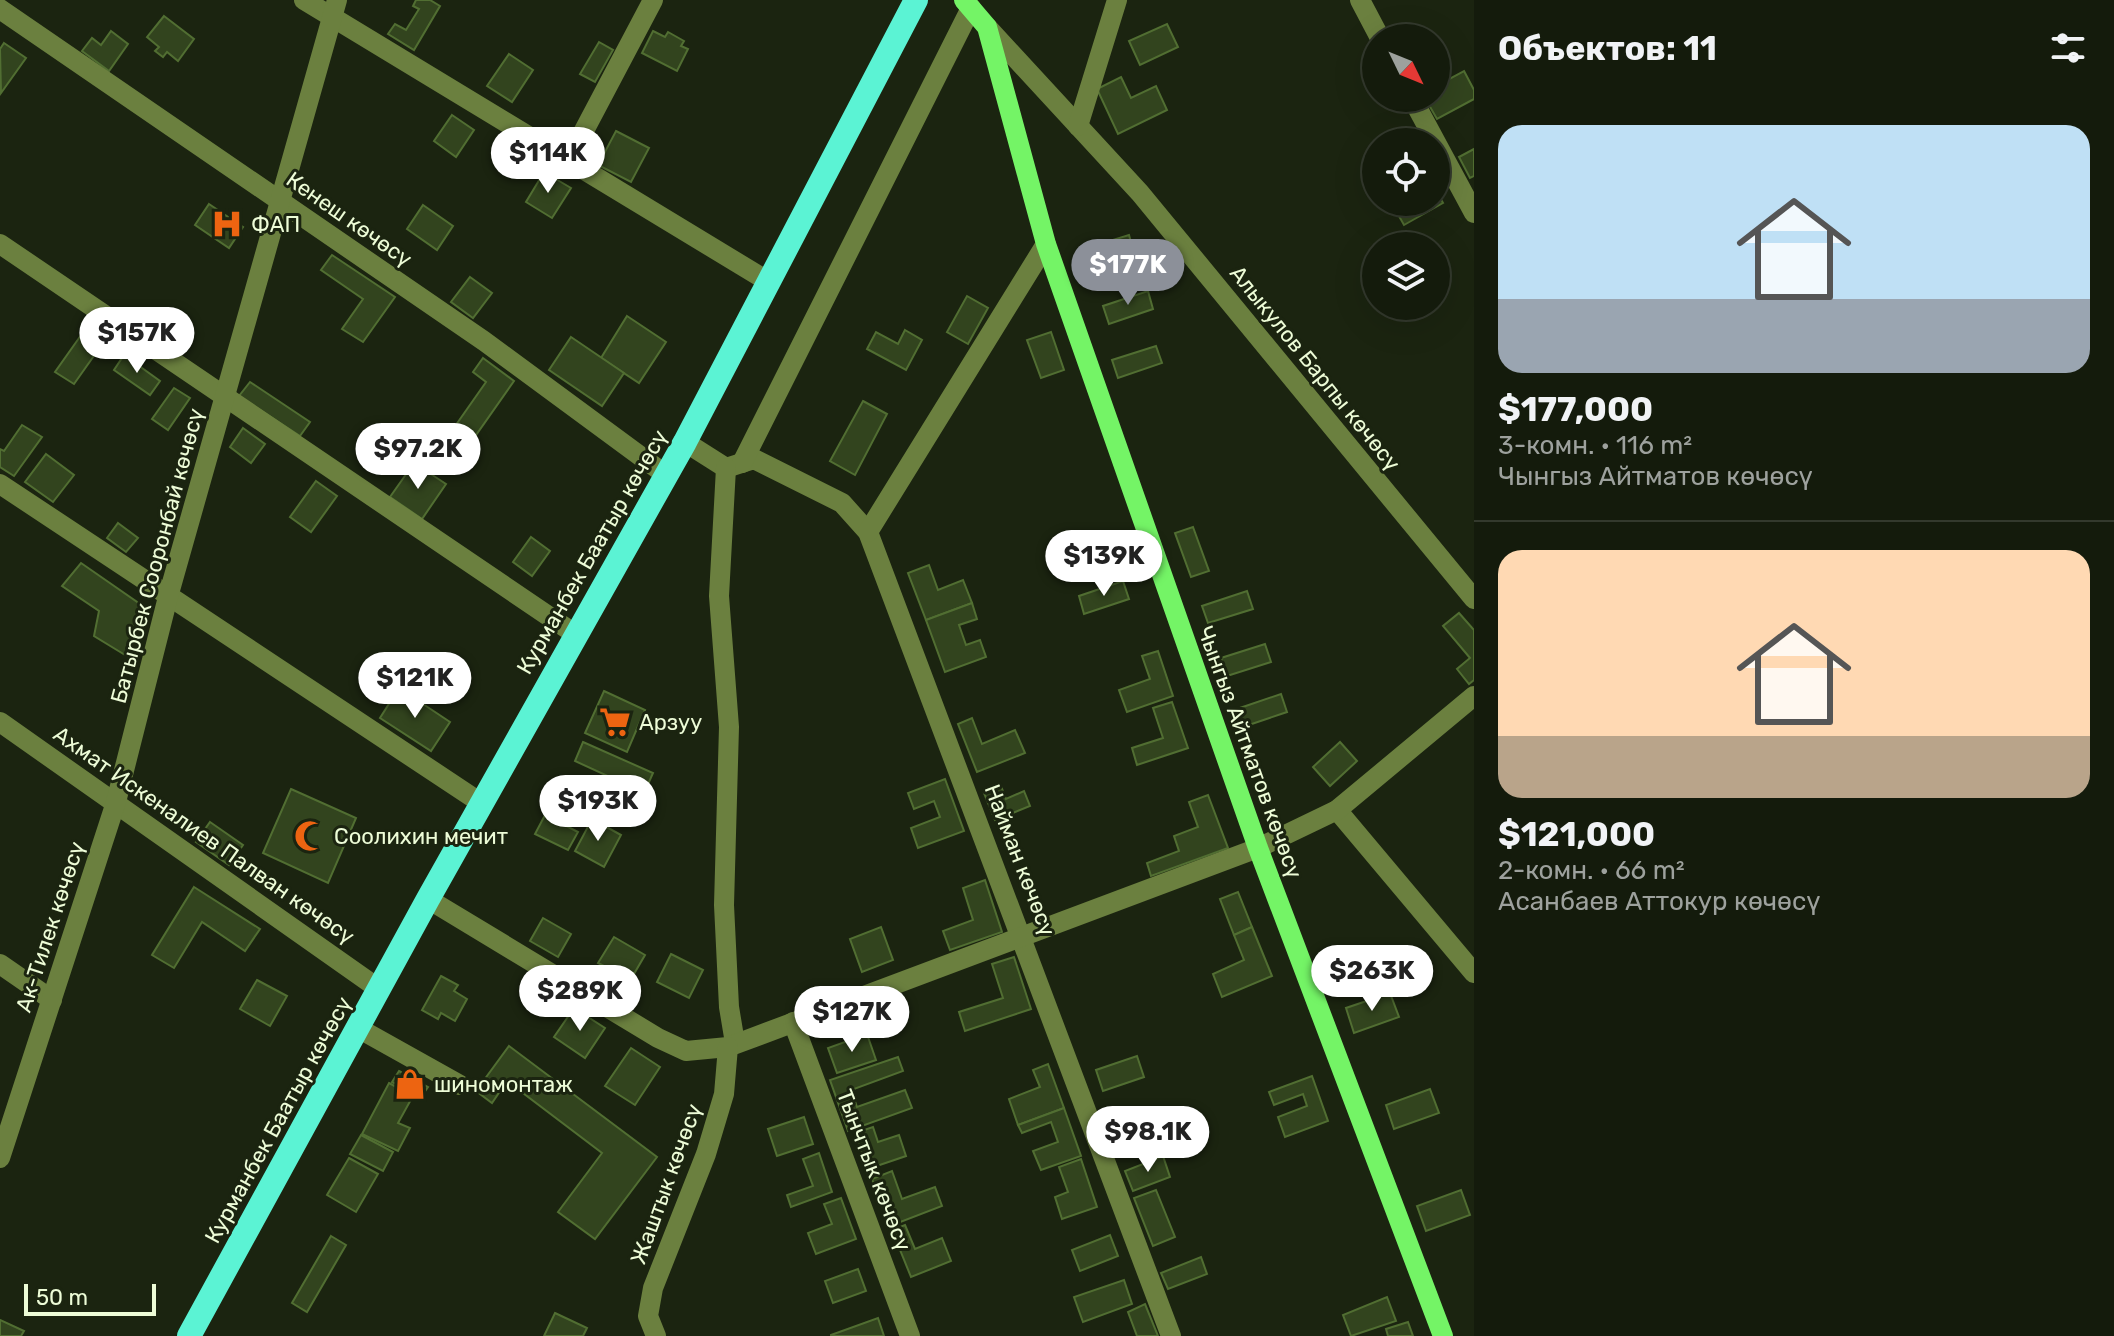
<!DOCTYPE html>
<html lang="ru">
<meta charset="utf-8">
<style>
body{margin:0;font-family:Rubik,sans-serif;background:#1d2415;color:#f1f3f6;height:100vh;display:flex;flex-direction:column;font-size:30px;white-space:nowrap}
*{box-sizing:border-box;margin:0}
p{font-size:26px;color:#9da19d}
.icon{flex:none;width:44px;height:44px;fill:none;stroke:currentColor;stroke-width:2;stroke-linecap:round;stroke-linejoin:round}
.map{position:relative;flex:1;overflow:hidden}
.details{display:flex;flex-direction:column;background:#141b0c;width:640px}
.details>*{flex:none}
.needle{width:52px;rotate:133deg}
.tools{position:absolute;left:1362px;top:24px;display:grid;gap:16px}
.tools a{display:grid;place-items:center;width:88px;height:88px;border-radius:50%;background:#141b0c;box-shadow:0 8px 32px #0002,0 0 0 2px #33392d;font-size:40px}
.scale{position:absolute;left:24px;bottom:20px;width:132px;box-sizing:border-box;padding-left:8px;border:4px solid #edfcd7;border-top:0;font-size:22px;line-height:28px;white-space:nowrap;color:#edfcd7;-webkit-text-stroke:6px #1b2410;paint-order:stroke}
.price{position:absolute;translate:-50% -68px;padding:0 18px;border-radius:28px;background:#fff;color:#222;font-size:26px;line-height:52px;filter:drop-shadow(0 2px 4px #0008)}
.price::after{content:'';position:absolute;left:50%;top:48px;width:24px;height:18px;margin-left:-12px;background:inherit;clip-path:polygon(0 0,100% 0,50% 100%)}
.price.active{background:#8c9099;color:#fff}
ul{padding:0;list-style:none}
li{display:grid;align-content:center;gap:16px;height:424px;padding:0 24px}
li+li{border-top:2px solid #33392d}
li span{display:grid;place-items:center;height:248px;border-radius:24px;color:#555}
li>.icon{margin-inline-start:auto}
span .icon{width:144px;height:144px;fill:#fffc;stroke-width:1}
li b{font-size:34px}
h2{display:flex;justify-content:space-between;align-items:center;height:96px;padding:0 24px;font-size:34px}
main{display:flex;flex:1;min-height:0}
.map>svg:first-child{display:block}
.building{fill:#32441e;stroke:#516e32;stroke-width:2}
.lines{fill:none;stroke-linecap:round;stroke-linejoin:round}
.minor{stroke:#6b803f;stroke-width:20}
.major{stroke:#74f466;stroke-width:20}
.highway{stroke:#5bf3d4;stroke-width:24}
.labels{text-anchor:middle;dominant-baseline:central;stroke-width:6;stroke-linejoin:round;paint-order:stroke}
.street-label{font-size:22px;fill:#edfcd7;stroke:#1b2410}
.poi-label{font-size:22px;fill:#edfcd7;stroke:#1b2410;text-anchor:start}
</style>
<main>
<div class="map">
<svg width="1474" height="1336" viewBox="0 0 1474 1336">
<rect width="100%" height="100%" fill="#1b2410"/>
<g class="building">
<polygon points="416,0 430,0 440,6 414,50 388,34 395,24 406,30 419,9 413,6"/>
<polygon points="164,16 194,39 178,61 167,52 163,57 155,51 159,47 147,37"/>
<polygon points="1167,24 1178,47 1140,65 1129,41"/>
<polygon points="111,31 128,44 109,71 82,51 92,38 101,45"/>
<polygon points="653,31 665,37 668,32 684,41 681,46 688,49 677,71 642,53"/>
<polygon points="599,42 613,50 595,82 580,74"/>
<polygon points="4,43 26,58 1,93 0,49"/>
<polygon points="509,54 533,70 512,102 487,86"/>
<polygon points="1464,71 1474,90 1474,99 1437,119 1425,98 1436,98 1436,86"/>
<polygon points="1121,77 1131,98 1156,86 1167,110 1118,134 1097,89"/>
<polygon points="452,115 474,130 456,157 434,141"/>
<polygon points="616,131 649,148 631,182 598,165"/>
<polygon points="1474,149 1474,176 1470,178 1459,157"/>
<polygon points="544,172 571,188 552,218 526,202"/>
<polygon points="1436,191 1443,203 1404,225 1391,202 1436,202"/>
<polygon points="209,204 243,227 229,248 195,225"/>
<polygon points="423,205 453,226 437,250 407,229"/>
<polygon points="1129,235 1134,253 1090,267 1084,249"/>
<polygon points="332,255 395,297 363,342 342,329 363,299 321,270"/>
<polygon points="470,277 492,293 473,318 451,302"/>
<polygon points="1148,291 1153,309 1109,324 1103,306"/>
<polygon points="967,296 988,308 968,344 947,332"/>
<polygon points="627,316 666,342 639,383 601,358"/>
<polygon points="905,330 922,340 906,370 867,349 876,332 898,344"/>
<polygon points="84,331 103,343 74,384 55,372"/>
<polygon points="1051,332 1064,370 1041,378 1027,340"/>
<polygon points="571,337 624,373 602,406 549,370"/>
<polygon points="1156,346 1162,363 1118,378 1112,360"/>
<polygon points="124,355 160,381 150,395 114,370"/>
<polygon points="483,358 514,381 469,445 451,432 486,382 473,372"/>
<polygon points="250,382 310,422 300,436 239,396"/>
<polygon points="174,388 190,398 168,430 152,419"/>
<polygon points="863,401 887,414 855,475 830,461"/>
<polygon points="22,425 42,437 14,476 0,467 0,449 4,451"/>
<polygon points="243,428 265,444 251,463 230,447"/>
<polygon points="46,454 74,475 53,502 25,482"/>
<polygon points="414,463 446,484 422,519 390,497"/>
<polygon points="316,481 337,496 311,532 290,517"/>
<polygon points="118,523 138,538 126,552 107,538"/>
<polygon points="1193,527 1209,571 1191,577 1175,533"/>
<polygon points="531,537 550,551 532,576 513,562"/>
<polygon points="81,563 140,604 130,658 94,636 99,611 62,586"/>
<polygon points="929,565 938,590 963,580 972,603 926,620 908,573"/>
<polygon points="1123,581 1129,599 1084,614 1079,596"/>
<polygon points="1247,591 1253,609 1208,623 1202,606"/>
<polygon points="972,603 977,619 959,625 966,645 980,640 986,657 945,672 926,620"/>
<polygon points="1459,613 1474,630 1474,680 1469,684 1457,669 1470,658 1443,626"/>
<polygon points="1265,644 1271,662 1227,676 1221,658"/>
<polygon points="1158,651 1173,696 1127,712 1119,690 1150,679 1142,656"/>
<polygon points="399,688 450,722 431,751 380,718"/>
<polygon points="604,691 645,710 627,752 585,733"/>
<polygon points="1281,694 1287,712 1243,727 1237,709"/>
<polygon points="1172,702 1188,748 1137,765 1132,748 1163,738 1153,708"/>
<polygon points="972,718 982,744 1015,730 1025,753 977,772 958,724"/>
<polygon points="583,742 653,773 632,820 611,810 623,783 575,761"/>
<polygon points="1340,742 1357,761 1330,786 1313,767"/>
<polygon points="945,779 964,831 918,848 911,828 940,817 934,801 914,809 908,793"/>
<polygon points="1001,786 1006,799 1024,791 1030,806 995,820 984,793"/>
<polygon points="291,789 356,818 328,883 263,853"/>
<polygon points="1208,795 1228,848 1151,876 1147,863 1179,851 1174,836 1198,827 1189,802"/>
<polygon points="545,815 578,832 568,850 535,834"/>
<polygon points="592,819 621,835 604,867 575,851"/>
<polygon points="210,822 243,845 229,865 196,842"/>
<polygon points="985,880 1002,932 950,950 943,931 973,920 963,888"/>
<polygon points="194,887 260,929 245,951 202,922 174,968 152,955"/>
<polygon points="1238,892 1252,927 1234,935 1220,899"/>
<polygon points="543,918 571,934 558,957 530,941"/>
<polygon points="881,927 893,960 862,972 850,939"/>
<polygon points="1252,927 1272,976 1222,997 1213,974 1244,960 1234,935"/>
<polygon points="614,937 645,955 624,991 605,979 610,969 598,963"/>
<polygon points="671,954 703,970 689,998 657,982"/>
<polygon points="1014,957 1031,1009 965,1031 959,1012 1003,998 992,964"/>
<polygon points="441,976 458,985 454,991 467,999 455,1021 441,1013 438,1019 422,1010"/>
<polygon points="257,980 287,996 270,1026 240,1009"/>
<polygon points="1390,993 1399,1017 1354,1033 1346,1008"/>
<polygon points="574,1008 605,1028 585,1058 554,1037"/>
<polygon points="867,1034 876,1060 837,1073 828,1048"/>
<polygon points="509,1046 657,1157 595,1239 558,1212 602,1153 507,1081 492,1103 476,1091"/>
<polygon points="631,1048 660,1067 635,1105 605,1086"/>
<polygon points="1137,1056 1144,1077 1103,1091 1096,1070"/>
<polygon points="898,1057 903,1071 851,1090 857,1107 905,1090 912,1108 848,1131 830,1080"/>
<polygon points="1048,1064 1064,1108 1018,1125 1009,1099 1040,1087 1033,1070"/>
<polygon points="399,1071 428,1087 421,1097 392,1082"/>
<polygon points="1312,1076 1328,1121 1285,1137 1278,1117 1307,1106 1303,1094 1274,1105 1269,1092"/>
<polygon points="389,1083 413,1096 398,1123 410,1128 398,1151 362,1134"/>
<polygon points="1430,1089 1439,1113 1394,1129 1386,1105"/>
<polygon points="1064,1108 1081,1156 1041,1170 1033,1151 1058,1142 1051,1122 1022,1133 1018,1125"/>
<polygon points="1140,1112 1147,1135 1113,1146 1105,1124"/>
<polygon points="804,1117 813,1144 777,1156 768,1129"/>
<polygon points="873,1127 878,1142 899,1135 906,1156 868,1169 855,1133"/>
<polygon points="361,1135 393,1152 383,1171 350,1154"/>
<polygon points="819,1153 832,1192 791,1207 787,1195 813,1186 803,1159"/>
<polygon points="1163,1156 1170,1177 1133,1191 1125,1171"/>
<polygon points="349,1158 378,1174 356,1212 327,1195"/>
<polygon points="1081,1159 1097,1207 1062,1219 1055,1197 1068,1192 1059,1167"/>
<polygon points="892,1171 902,1199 935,1187 942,1206 890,1226 872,1179"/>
<polygon points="1156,1190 1175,1237 1153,1246 1134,1198"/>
<polygon points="1461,1190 1470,1215 1426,1231 1417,1206"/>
<polygon points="841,1198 856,1239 816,1254 808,1233 832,1224 824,1204"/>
<polygon points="905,1225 915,1249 942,1238 951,1261 911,1277 892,1230"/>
<polygon points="1110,1235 1118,1256 1080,1271 1072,1250"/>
<polygon points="331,1236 346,1245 307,1312 292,1303"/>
<polygon points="1201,1257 1207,1274 1168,1289 1161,1273"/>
<polygon points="858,1269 866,1291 833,1303 825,1281"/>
<polygon points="1124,1280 1132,1304 1083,1322 1074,1297"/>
<polygon points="1387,1297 1396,1321 1351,1336 1343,1315"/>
<polygon points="1145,1304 1158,1336 1137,1336 1128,1312"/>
<polygon points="555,1313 587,1328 583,1336 544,1336"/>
<polygon points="878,1318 884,1336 831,1336 831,1335"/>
<polygon points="0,1320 24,1331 21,1336 0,1336"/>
<polygon points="1408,1322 1413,1336 1388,1336 1386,1329"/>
</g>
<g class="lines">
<g class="minor">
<polyline points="304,0 769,282"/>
<polyline points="1360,0 1380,38"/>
<polyline points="0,9 484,341 666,475"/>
<polyline points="987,27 1140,193 1474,599"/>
<polyline points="1412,98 1474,213"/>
<polyline points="1078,126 1117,0"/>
<polyline points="568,161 653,0"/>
<polyline points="0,244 575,634"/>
<polyline points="685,442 726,468 754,459 842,503 868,532 1171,1336"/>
<polyline points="742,463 971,8"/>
<polyline points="726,468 719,596 729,727 724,905 729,1007 735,1043"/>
<polyline points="0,484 481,803"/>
<polyline points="868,532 1046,244"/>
<polyline points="0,722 379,989"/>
<polyline points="1337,810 1474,973"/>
<polyline points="428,899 658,1038 686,1051 728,1047 1258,848 1337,810 1474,696"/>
<polyline points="0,964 52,1000"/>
<polyline points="793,1022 910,1336"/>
<polyline points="358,1028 460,1085"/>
<polyline points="0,1158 116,802 168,597 337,0"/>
<polyline points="656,1336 648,1316 653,1288 706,1154 724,1094 728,1047"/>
</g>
<polyline class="major" points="964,0 987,27 1046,244 1258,848 1443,1336"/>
<polyline class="highway" points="189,1336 428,899 685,442 916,0"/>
</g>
<defs>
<symbol id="hospital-bare" viewBox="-9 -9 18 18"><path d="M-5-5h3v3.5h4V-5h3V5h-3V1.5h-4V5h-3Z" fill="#ed6411" stroke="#1b2410" stroke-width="2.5" paint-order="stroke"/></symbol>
<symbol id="supermarket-bare" viewBox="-9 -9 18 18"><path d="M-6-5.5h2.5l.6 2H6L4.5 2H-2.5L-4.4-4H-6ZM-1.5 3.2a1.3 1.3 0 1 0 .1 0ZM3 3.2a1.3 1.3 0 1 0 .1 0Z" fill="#ed6411" stroke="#1b2410" stroke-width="2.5" paint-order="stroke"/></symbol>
<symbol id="mosque-bare" viewBox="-9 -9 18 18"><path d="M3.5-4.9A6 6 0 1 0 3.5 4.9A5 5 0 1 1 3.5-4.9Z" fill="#ed6411" stroke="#1b2410" stroke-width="2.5" paint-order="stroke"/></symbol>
<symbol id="shop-bare" viewBox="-9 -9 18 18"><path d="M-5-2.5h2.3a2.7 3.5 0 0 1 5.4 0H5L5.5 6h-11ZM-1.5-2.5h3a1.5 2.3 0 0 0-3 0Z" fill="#ed6411" stroke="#1b2410" stroke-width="2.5" paint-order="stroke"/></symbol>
</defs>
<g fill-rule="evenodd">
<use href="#hospital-bare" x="205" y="202" width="44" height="44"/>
<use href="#supermarket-bare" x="593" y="700" width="44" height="44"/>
<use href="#mosque-bare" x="288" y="814" width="44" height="44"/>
<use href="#shop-bare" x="388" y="1062" width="44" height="44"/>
</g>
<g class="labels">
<g class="street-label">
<text transform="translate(349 219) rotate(35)">Кенеш көчөсү</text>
<text transform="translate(1315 368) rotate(51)">Алыкулов Барпы көчөсү</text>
<text transform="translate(592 552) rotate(-60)">Курманбек Баатыр көчөсү</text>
<text transform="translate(157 556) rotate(-75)">Батырбек Сооронбай көчөсү</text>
<text transform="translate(1250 752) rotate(70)">Чынгыз Айтматов көчөсү</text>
<text transform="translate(204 835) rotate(35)">Ахмат Искеналиев Палван көчөсү</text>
<text transform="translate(1020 860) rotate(69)">Найман көчөсү</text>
<text transform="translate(50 927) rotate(-72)">Ак-Тилек көчөсү</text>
<text transform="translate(278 1120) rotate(-61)">Курманбек Баатыр көчөсү</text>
<text transform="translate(874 1170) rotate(69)">Тынчтык көчөсү</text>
<text transform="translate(666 1184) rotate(-70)">Жаштык көчөсү</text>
</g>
<g class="poi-label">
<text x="251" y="224">ФАП</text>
<text x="639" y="722">Арзуу</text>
<text x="334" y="836">Соолихин мечит</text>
<text x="434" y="1084">шиномонтаж</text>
</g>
</g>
</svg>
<div class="tools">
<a><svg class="needle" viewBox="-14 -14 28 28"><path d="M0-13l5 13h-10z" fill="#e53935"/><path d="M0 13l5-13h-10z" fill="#9da19d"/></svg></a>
<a><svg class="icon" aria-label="locate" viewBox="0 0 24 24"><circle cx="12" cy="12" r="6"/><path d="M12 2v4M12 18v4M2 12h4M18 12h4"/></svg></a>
<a><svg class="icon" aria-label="layers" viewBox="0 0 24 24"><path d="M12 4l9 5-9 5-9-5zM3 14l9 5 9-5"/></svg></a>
</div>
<div class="scale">50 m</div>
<b class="price" style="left:548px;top:195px">$114K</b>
<b class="price active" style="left:1128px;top:307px">$177K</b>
<b class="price" style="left:137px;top:375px">$157K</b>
<b class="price" style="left:418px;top:491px">$97.2K</b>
<b class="price" style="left:1104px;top:598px">$139K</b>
<b class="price" style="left:415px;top:720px">$121K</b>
<b class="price" style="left:598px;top:843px">$193K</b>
<b class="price" style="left:1372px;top:1013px">$263K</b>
<b class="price" style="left:580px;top:1033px">$289K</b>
<b class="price" style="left:852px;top:1054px">$127K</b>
<b class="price" style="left:1148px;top:1174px">$98.1K</b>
</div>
<section class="details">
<h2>Объектов: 11<svg class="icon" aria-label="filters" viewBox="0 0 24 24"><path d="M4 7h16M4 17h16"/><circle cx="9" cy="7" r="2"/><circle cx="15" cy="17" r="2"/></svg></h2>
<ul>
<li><span style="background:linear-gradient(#bfe0f5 70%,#9aa5b1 0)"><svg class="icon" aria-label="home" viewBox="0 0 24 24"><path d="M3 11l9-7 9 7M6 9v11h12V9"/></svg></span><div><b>$177,000</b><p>3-комн. · 116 m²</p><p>Чынгыз Айтматов көчөсү</p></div></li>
<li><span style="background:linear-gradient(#ffd9b3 75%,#b9a48a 0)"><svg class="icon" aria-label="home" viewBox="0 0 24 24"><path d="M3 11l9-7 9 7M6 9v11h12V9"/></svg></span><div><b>$121,000</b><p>2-комн. · 66 m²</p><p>Асанбаев Аттокур көчөсү</p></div></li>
</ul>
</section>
</main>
